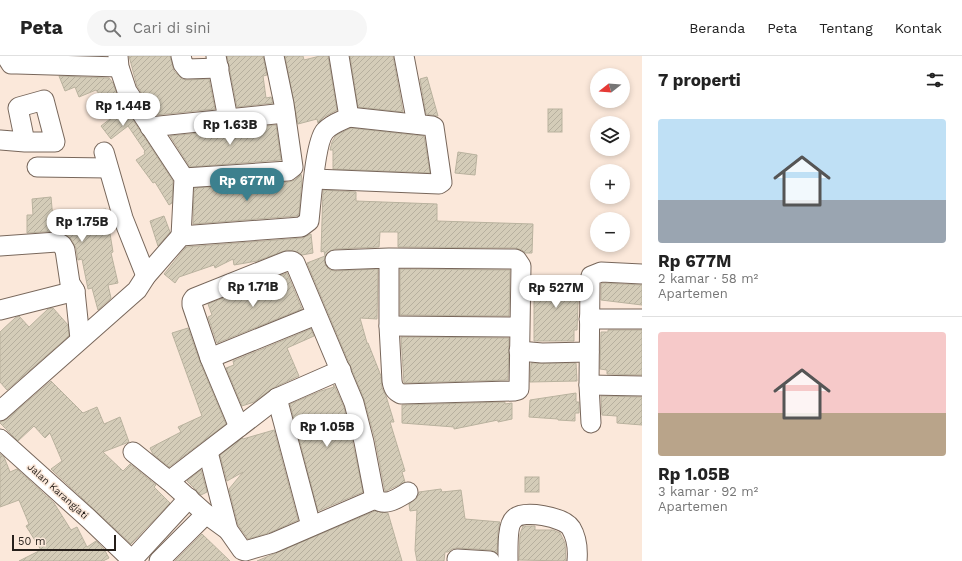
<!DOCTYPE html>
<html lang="id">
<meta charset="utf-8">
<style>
body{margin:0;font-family:"Work Sans",sans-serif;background:#f6f6f6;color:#222;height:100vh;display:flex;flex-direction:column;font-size:15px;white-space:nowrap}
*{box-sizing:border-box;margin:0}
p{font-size:13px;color:#767676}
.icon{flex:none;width:22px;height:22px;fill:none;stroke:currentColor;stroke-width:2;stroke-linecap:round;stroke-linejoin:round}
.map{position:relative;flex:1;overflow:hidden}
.details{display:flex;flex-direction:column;background:#fff;width:320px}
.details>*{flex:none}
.needle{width:26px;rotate:253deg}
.tools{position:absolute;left:590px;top:12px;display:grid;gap:8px}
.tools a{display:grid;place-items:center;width:40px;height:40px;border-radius:50%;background:#fff;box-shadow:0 2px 6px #0003;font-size:20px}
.scale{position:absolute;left:12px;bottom:10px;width:104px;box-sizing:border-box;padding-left:4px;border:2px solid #261f1a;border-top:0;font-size:11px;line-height:14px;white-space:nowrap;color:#261f1a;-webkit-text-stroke:3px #fbe8da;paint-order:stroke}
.price{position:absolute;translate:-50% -34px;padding:0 9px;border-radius:14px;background:#fff;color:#222;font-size:13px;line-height:26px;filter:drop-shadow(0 1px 2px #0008)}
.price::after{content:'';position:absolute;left:50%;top:24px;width:12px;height:9px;margin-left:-6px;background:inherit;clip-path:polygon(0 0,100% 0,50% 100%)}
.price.current{background:#3c808e;color:#fff}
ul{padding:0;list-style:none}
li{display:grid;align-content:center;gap:8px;height:212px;padding:0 16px}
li+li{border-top:1px solid #e0e0e0}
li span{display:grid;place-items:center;height:124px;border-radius:4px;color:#555}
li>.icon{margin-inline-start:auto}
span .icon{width:72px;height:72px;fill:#fffc;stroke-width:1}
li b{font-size:17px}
h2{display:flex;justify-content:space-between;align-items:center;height:48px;padding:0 16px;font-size:17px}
header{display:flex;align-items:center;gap:24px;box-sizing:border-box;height:56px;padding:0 20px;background:#fff;border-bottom:1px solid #e0e0e0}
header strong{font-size:19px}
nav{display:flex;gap:22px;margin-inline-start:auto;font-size:14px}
.search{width:280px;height:36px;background:#f6f6f6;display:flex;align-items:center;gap:10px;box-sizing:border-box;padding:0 14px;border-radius:22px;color:#767676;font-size:15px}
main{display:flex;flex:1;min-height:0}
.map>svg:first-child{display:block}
.building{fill:url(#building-hatch);stroke:#b9b29e}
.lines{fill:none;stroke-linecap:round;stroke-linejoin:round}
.minor-casing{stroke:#78675b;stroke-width:21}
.minor{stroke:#fff;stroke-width:19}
.labels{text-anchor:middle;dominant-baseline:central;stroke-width:3;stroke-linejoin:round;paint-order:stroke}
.street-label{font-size:10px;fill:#261f1a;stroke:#fbe8da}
</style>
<header>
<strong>Peta</strong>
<div class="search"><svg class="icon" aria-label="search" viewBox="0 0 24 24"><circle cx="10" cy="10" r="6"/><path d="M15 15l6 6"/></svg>Cari di sini</div>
<nav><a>Beranda</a><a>Peta</a><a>Tentang</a><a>Kontak</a></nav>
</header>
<main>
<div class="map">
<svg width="642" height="505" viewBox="0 0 642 505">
<defs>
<pattern id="building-hatch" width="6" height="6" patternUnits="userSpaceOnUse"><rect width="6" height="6" fill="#d4ccb8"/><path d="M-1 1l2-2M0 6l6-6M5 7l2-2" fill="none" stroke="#b6af9e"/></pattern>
</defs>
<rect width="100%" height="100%" fill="#fbe8da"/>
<g class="building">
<polygon points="129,0 170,0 174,15 182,23 187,24 209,23 215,53 156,59 137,30"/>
<polygon points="227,0 263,0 267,19 263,20 266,42 271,41 273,47 237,51"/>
<polygon points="285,0 303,0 304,4 320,0 328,0 337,54 324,61 318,67 317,63 298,68"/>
<polygon points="350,0 393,0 403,56 358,51"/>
<polygon points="59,20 109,22 113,27 118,41 173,125 172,147 169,149 155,126 153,127 136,104 145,98 144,96 145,95 128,70 111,83 101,70 110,63 103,53 108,49 96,34 79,41 75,31 65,35"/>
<polygon points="427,21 438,60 437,60 426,58 420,23"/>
<rect x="548" y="53" width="14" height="23"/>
<polygon points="276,69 281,104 190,111 170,80"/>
<polygon points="351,72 424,80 430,117 333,113 333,94 330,94 332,86 336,79"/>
<polygon points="458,96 477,99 475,119 455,117"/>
<polygon points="301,118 302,123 299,159 297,160 193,168 194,132 289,126 295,124"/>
<polygon points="323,134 356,136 356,145 437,148 437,165 533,168 532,197 525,197 522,194 515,192 398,191 398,176 380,176 379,191 335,193 330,195 326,199 324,205 326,210 330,214 335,215 378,213 377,263 360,262 367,287 368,287 381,320 382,332 386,340 394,366 390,366 405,415 402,416 405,426 386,435 385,435 375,383 364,343 307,207 325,200 324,195 321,196"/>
<polygon points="51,141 53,163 78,160 78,157 106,153 113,196 111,197 118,227 108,229 111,242 98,254 92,232 88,233 82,203 78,204 76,192 71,183 63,177 57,175 27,177 27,159 33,159 32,143"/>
<polygon points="164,160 170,176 158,190 150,165"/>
<polygon points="311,178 313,197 302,199 298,196 287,194 257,205 234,209 233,203 215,212 214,209 179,221 175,227 164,218 186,191 302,182"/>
<polygon points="400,213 510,214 509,260 400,259"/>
<polygon points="287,217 302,253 217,287 208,261 212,259 208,248"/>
<polygon points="556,221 579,222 577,274 574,274 574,285 534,285 534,243 536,243 536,223 556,223"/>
<polygon points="603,227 642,229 642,249 601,244 601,228"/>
<polygon points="53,252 68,269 69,280 7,334 0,326 0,276 15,262 19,260 29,271 48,253"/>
<polygon points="188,272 200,306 226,368 169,411 153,398 150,392 181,376 178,371 202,360 172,277"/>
<polygon points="311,273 314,280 287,292 299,320 273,332 254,346 242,350 226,312 234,309 233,305"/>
<polygon points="608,274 642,274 642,319 607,318 607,314 600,313 601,276 608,276"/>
<polygon points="401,281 509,282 508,324 404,327"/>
<polygon points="531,307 576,307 577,325 530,326"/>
<polygon points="51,325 83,357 97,351 104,368 120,361 129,386 103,396 123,415 130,408 156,429 154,431 170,447 131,488 51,413 62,405 50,377 45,382 34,370 18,385 0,367 0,366 7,363"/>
<polygon points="334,329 344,351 353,388 363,436 318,455 290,348 321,335 334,331 333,330"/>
<polygon points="576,337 576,346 579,346 579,357 575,357 575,365 558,364 558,363 529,361 530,344"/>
<polygon points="601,340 642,341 642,369 617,367 617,360 602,359"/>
<polygon points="505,346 505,348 512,347 512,363 498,366 498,364 454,373 454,371 402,367 402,349"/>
<polygon points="274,374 298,464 269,477 248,483 238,469 229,433 243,416 227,425 220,399 242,382 243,383"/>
<polygon points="0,398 4,401 10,416 17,413 54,447 71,474 77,471 87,491 96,485 104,493 109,502 103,505 19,505 41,494 26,470 29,468 19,444 0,451"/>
<polygon points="201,414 207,436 201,439 187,425"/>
<rect x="525" y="421" width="14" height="15"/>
<polygon points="441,433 442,436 461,434 465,463 500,466 498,475 497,497 491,494 457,492 452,493 448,496 445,496 444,505 417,505 415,494 417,454 410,455 409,448 417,442 419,436"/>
<polygon points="375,455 388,457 402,505 257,505"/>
<polygon points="523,470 535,470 535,474 553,474 560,477 565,487 566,505 519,504 520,478"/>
<polygon points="202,478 230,505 175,505"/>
</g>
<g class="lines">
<defs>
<g id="minor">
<polyline points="6,0 11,8 17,8 119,11"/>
<polyline points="118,0 119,11 127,35 184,122 181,180"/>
<polyline points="181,0 183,8 187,13 219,12"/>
<polyline points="216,0 228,63"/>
<polyline points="404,0 417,68"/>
<polyline points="150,71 285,57"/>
<polyline points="0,84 25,86 55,86 44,44 19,51 18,52 25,86"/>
<polyline points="104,96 123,162 146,220"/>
<polyline points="37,111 108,112"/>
<polyline points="184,122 288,115 293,111 284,48 274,0"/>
<polyline points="314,123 439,128 442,126 434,71 432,70 349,61"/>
<polyline points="0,190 57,186 62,189 65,194 70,227 75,235 80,283"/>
<path d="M 335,204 L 389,202 L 515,203 L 517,204 L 521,210 L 519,333 L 518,334 L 514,335 L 401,338 C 395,335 393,332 392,325 L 389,270 L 389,202"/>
<polyline points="0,254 75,235"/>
<polyline points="589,263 642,263"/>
<polyline points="389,270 519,271"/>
<polyline points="519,295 542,297 589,296"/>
<polyline points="210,302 316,259"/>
<polyline points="589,329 642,330"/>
<polyline points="277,342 311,470"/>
<path d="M 0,355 L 137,234 L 146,220 L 181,180 L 301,171 L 309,165 C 311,148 315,86 325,75 C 331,68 341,65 349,61 L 339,0"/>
<polyline points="591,367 589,329 590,225 591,220 601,216 642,218"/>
<polyline points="239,371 210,302 192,249 192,245 194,242 287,205 292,205 295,207 354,347 364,386 375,443"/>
<polyline points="0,383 89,463 133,505"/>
<polyline points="133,396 169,425 206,458 228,474"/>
<path d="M 208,396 L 228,474 L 242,494 L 245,495 L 273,487 L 375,443 C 386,451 398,442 408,436"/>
<polyline points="169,425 277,342 341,314"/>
<polyline points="457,503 490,505"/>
<polyline points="132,504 189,442"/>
<polyline points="159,505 206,458"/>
<path d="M 508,505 C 508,495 507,469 514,463 C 523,453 564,461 571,472 C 577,482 578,494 577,505"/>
</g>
</defs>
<use href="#minor" class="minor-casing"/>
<use href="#minor" class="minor"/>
</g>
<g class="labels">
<g class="street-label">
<text transform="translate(58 435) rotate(42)">Jalan Karangjati</text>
</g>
</g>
</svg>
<div class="tools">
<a><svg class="needle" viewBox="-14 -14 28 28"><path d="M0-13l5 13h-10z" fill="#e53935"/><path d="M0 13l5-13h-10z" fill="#767676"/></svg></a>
<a><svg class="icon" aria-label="layers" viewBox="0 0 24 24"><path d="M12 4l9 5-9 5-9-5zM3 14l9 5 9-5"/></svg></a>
<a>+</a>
<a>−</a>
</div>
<div class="scale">50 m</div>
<b class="price" style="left:123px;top:71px">Rp 1.44B</b>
<b class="price" style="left:230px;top:90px">Rp 1.63B</b>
<b class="price current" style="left:247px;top:146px">Rp 677M</b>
<b class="price" style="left:82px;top:187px">Rp 1.75B</b>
<b class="price" style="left:253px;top:252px">Rp 1.71B</b>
<b class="price" style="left:556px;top:253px">Rp 527M</b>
<b class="price" style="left:327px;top:392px">Rp 1.05B</b>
</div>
<section class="details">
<h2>7 properti<svg class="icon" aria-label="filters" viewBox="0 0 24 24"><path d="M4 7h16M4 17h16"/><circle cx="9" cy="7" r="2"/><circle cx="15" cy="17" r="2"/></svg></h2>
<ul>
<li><span style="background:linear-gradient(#bfe0f5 65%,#9aa5b1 0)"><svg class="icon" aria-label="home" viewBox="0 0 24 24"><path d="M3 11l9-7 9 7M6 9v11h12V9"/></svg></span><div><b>Rp 677M</b><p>2 kamar · 58 m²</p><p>Apartemen</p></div></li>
<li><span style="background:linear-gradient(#f6c9c9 65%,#b9a48a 0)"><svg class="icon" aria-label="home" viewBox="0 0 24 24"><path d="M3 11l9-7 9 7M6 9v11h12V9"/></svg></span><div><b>Rp 1.05B</b><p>3 kamar · 92 m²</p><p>Apartemen</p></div></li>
</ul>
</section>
</main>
